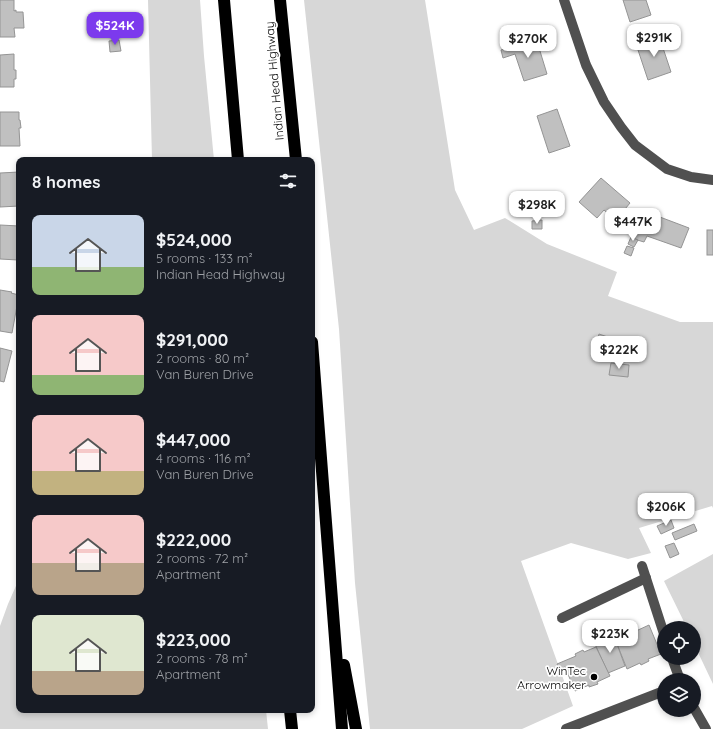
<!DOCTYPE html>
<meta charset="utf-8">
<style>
body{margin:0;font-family:Quicksand,sans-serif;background:#20242c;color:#f1f3f6;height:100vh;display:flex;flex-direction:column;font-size:15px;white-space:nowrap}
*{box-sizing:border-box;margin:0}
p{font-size:13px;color:#9ea1a6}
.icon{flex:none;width:22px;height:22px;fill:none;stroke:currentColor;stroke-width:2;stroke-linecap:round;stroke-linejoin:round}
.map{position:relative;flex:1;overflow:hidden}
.side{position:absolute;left:16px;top:157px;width:299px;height:556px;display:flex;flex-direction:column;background:#171b24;border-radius:8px;box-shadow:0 2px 6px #0003}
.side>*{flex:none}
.tools{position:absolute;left:657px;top:621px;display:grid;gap:8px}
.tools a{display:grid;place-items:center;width:44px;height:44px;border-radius:50%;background:#171b24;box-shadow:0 2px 6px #0003;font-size:20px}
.price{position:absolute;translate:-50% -34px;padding:0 9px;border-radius:8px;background:#fff;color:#222;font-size:13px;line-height:26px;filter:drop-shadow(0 1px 2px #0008)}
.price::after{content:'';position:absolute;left:50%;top:24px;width:12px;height:9px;margin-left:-6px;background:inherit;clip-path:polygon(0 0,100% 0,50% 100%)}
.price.selected{background:#7c3aed;color:#fff}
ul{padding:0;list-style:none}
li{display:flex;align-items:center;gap:12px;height:100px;padding:0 16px}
li span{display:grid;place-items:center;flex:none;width:112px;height:80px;border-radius:8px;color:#555}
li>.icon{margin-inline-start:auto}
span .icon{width:48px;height:48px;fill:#fffc;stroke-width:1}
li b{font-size:17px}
h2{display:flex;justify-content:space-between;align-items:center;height:48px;padding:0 16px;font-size:17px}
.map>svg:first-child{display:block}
.green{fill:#d7d7d7}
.building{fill:#c0c0c0;stroke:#949494}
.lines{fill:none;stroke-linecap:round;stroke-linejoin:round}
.minor{stroke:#505050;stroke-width:10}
.highway{stroke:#000;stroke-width:12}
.poi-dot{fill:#000;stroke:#fff;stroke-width:1.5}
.labels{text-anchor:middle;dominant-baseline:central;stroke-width:3.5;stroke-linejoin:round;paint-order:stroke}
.street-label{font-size:12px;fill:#000;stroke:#fff}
.poi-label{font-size:12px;fill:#000;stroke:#fff;text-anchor:end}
</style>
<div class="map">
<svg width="713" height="729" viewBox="0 0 713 729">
<rect width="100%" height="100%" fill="#fff"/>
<g class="green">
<polygon points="148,0 200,0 204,56 214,160 152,160"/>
<polygon points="304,0 425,0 455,190 474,230 505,218 547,244 617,272 608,296 680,322 713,322 713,508 712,506 639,528 651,553 628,559 571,543 521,561 573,706 522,729 370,729 355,583 339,329"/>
<polygon points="713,554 713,684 694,644 694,628 687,628 664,581"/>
<polygon points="19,579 19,710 266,710 268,729 0,729 0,626 8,604"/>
</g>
<g class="building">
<polygon points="0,0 14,0 14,11 16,10 16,12 23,12 24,28 14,28 15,37 0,37"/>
<polygon points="623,0 646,0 651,15 630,22"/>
<polygon points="659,36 671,72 648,80 636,44"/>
<polygon points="536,38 547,74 524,81 515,54 503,58 501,50"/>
<polygon points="119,40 121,51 110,52 109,41"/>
<polygon points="14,54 14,70 16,70 16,79 14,79 14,87 0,87 0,55"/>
<polygon points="557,109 570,146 549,153 537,116"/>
<polygon points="0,112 19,112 19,120 20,120 21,128 19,128 20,146 0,146"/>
<polygon points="19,172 19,206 0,207 0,173"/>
<polygon points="601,178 630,203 616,220 604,210 597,218 579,202"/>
<polygon points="644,211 689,228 681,248 647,236 644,242 634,239"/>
<polygon points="542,220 542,229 532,229 532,221"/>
<polygon points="0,225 19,226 18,260 0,259"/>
<rect x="707" y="230" width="6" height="25"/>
<polygon points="631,237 638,240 634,247 628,244"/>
<polygon points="627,246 634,248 631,256 624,253"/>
<polygon points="0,290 12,292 11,293 19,295 12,333 0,331"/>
<polygon points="599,334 619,341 616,350 596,344"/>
<polygon points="0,348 12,351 4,382 0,381"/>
<polygon points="611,363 629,365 628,377 609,375"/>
<polygon points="671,520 674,528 661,534 657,526"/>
<polygon points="694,524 697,531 675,540 672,533"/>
<polygon points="674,543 679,554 670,558 665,546"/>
<polygon points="649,625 661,654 648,659 649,661 641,665 640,663 627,669 615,639 628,634 627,632 635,629 636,631"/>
<polygon points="614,636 625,666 608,673 595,644"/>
<polygon points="596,647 610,676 597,682 598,684 589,687 589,685 575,691 565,667 559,669 557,664 576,656 575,654 583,650 584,652"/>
</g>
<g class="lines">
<g class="minor">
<polyline points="564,0 586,65 604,102 621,127 635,145 667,169 691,177 713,180"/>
<polyline points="642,566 664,634"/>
<polyline points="562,618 646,578"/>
<polyline points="672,658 680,680"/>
<polyline points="694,708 706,729"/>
<polyline points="566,729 664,691"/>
</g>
<g class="highway">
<polyline points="224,0 238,160"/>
<polyline points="280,0 296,160"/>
<polyline points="312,342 342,729"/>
<polyline points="344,665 356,729"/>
<polyline points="290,710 292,729"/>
</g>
</g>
<circle class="poi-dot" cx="594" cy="677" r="4"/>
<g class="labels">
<g class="street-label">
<text transform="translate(274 81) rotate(-95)">Indian Head Highway</text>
</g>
<g class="poi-label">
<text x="586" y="670">WinTec<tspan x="586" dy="14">Arrowmaker</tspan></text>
</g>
</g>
</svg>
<div class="tools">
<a><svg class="icon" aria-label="locate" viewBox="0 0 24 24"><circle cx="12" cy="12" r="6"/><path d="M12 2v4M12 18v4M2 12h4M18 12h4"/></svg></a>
<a><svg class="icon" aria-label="layers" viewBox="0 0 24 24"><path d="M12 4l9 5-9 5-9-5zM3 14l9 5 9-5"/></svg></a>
</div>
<b class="price selected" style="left:115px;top:46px">$524K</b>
<b class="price" style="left:654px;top:58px">$291K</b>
<b class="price" style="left:528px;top:59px">$270K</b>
<b class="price" style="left:537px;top:225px">$298K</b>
<b class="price" style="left:633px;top:242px">$447K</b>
<b class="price" style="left:619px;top:370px">$222K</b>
<b class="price" style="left:666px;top:527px">$206K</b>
<b class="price" style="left:610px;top:654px">$223K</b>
<section class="side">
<h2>8 homes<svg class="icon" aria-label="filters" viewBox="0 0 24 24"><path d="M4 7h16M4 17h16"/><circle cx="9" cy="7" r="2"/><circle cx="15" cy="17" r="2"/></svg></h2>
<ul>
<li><span style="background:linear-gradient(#c9d6e8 65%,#8fb573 0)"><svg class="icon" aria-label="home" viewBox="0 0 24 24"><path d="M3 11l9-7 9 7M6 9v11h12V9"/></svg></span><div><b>$524,000</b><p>5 rooms · 133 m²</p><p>Indian Head Highway</p></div></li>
<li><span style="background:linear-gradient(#f6c9c9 75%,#8fb573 0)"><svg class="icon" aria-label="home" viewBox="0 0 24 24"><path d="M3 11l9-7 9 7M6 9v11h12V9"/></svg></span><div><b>$291,000</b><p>2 rooms · 80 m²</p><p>Van Buren Drive</p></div></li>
<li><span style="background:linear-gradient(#f6c9c9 70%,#c2b280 0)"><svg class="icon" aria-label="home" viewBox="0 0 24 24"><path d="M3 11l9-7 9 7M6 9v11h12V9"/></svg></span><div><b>$447,000</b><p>4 rooms · 116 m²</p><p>Van Buren Drive</p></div></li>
<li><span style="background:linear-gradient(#f6c9c9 60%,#b9a48a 0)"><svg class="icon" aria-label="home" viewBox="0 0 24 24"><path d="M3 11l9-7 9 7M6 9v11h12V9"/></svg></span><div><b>$222,000</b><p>2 rooms · 72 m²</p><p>Apartment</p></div></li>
<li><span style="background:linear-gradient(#dfe7d0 70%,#b9a48a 0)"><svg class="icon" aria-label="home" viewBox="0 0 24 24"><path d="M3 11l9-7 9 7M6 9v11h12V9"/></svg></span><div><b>$223,000</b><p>2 rooms · 78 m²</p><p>Apartment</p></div></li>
</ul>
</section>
</div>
